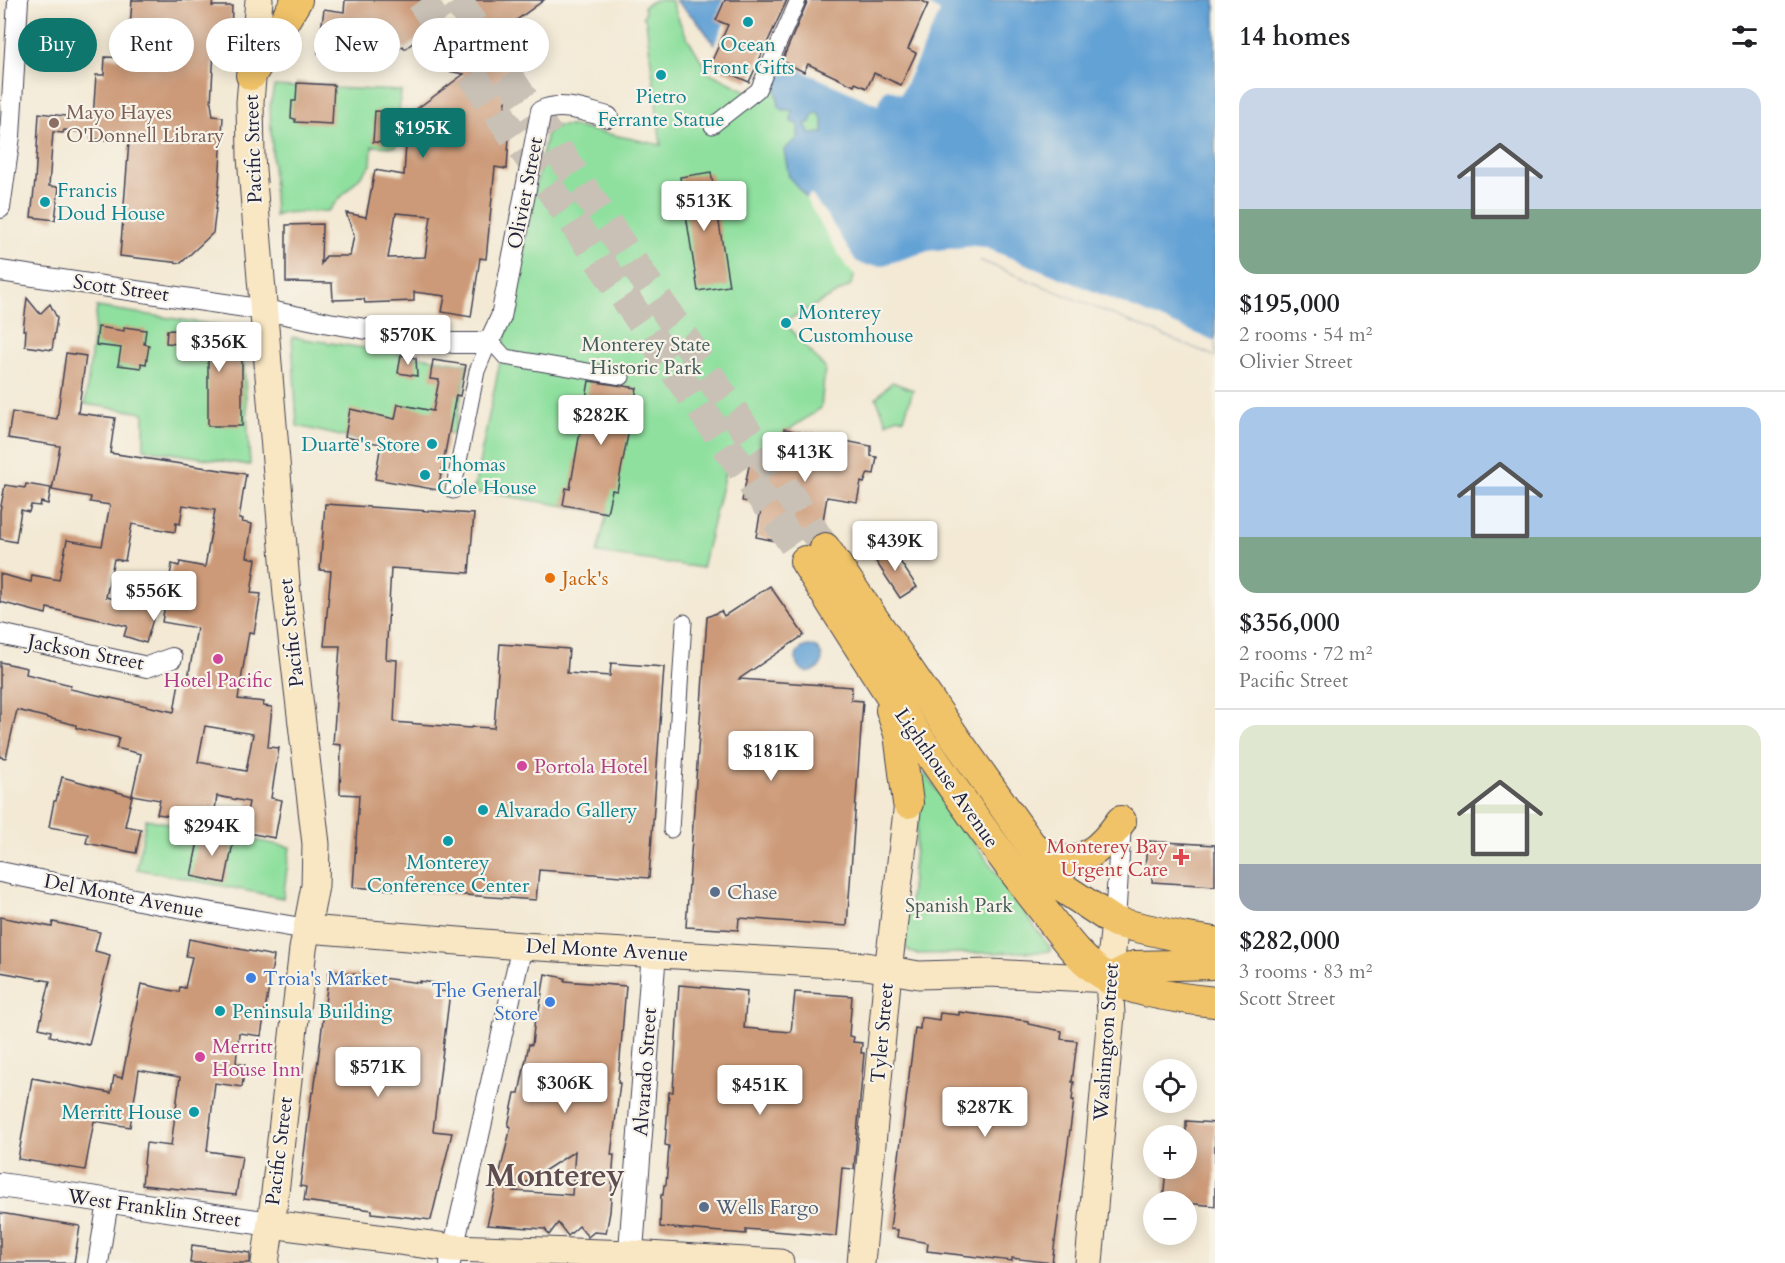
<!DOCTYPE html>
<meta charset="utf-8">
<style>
body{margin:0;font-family:Cardo,serif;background:#f2f2f2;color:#202124;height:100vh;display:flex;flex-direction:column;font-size:22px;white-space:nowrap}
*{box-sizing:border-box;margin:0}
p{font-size:20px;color:#757577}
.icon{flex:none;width:33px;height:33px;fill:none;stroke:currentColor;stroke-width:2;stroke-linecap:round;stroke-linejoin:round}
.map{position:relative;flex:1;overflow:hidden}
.side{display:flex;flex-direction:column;background:#fff;width:570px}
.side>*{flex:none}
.guide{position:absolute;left:18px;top:18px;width:570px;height:54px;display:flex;gap:12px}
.buttons{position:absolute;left:1143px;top:1059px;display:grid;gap:12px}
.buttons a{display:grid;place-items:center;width:54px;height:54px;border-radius:50%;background:#fff;box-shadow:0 3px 15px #0003;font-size:30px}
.price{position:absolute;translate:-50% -51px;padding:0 14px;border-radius:6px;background:#fff;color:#222;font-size:20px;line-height:39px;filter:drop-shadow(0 2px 3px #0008)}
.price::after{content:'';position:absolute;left:50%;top:36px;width:18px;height:14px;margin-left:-9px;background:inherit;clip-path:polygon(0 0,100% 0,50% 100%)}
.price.on{background:#0f766e;color:#fff}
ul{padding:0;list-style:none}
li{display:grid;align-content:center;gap:12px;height:318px;padding:0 24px}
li+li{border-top:2px solid #e0e0e0}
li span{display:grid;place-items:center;height:186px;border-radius:18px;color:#555}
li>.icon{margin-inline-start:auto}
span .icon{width:108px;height:108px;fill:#fffc;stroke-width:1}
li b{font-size:26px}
h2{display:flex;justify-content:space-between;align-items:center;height:72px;padding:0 24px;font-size:26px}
.tag{padding:0 21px;border-radius:27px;background:#fff;box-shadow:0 3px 15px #0003;font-size:21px;line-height:54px}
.tag.on{background:#0f766e;color:#fff}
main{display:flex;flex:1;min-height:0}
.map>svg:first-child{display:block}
.green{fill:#8fe09f;stroke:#58816d;stroke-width:1.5}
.water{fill:#63a2d5;stroke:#426288;stroke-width:1.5;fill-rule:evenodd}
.pier{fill:#f3e9d4}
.building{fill:#cc9a78;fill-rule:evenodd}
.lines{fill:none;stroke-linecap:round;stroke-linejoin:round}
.primary-tunnel{stroke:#c9c1b5;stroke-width:30;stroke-dasharray:30 15;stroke-linecap:butt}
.pedestrian-casing{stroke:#414052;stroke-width:17}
.minor-casing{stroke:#414052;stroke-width:22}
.tertiary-casing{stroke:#414052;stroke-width:26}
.secondary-casing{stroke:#414052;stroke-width:29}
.primary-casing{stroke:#414052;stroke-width:32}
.pedestrian{stroke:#fff;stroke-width:15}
.minor{stroke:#fff;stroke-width:20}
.tertiary{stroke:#fff;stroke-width:24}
.secondary{stroke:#f9e7c3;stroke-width:27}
.primary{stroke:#f0c369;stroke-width:30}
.culture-dot{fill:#0f9aa8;stroke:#f7f3e8;stroke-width:2}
.education-dot{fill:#8d6e63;stroke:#f7f3e8;stroke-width:2}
.food-dot{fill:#e8710a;stroke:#f7f3e8;stroke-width:2}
.hotel-dot{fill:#d1479c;stroke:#f7f3e8;stroke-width:2}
.health-dot{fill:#e0444e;stroke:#f7f3e8;stroke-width:2}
.service-dot{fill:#5c6f8a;stroke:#f7f3e8;stroke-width:2}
.shop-dot{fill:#3f7fe0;stroke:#f7f3e8;stroke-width:2}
.labels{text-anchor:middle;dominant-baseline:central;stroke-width:4.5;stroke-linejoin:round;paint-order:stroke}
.culture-label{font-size:20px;fill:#0d838f;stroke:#f7f3e8;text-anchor:start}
.education-label{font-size:20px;fill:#785e54;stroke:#f7f3e8;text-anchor:start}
.street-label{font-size:20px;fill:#22223b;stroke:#f7f3e8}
.park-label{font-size:20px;fill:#435b59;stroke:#f7f3e8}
.food-label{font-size:20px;fill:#c56008;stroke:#f7f3e8;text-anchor:start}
.hotel-label{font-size:20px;fill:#b23c85;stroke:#f7f3e8;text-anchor:start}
.health-label{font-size:20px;fill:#be3a42;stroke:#f7f3e8;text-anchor:end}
.service-label{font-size:20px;fill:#4e5e75;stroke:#f7f3e8;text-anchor:start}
.shop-label{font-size:20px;fill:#366cbe;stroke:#f7f3e8;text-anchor:start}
.town-label{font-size:32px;font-weight:bold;fill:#5e4c50;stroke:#f7f3e8}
</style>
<main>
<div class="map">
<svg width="1215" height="1263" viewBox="0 0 1215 1263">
<rect width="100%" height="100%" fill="#f7f3e8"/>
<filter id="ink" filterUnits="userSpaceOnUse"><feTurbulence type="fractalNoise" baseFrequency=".0167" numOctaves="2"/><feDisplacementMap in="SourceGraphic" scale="12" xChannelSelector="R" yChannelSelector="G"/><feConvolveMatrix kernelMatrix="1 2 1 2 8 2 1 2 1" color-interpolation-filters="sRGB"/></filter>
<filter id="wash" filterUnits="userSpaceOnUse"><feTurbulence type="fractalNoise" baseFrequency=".008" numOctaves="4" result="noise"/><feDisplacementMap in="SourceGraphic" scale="24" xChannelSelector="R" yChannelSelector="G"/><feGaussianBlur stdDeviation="1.35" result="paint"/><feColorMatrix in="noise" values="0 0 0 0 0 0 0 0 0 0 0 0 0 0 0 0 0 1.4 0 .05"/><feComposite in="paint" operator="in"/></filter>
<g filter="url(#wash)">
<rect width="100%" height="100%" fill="#f3e9d4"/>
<g class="green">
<polygon points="655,0 671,0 683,30 708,72 763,99 782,62 889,201 850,286 784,322 825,368 821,408 725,473 702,568 597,553 607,513 490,493 473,493 547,132 554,126 571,126 661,145 646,21 643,16 645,14 644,6"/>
<polygon points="297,83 334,85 334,88 401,91 396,147 372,146 371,165 328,211 280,213 275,216 270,106 274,86 296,87"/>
<polygon points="97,307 242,329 250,465 144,449 144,413 85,404"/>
<polygon points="292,337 468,364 454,434 373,418 367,442 297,426"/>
<polygon points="892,382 913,390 904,419 897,417 887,423 876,398"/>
<polygon points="923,773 926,775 1050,948 1050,951 1041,952 915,954 909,951 905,947"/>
<polygon points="146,819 290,847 283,898 137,869"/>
</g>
<g class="water">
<path d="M 675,0 L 1215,0 L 1215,356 L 980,260 L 873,283 L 834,238 L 807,198 L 789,177 L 784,150 L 798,138 L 798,124 L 791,122 L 792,110 L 783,110 L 779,106 L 776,89 L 715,45 L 698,22 ZM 818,112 L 823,121 L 823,133 L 810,134 L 805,124 L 811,122 L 812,116 Z"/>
<circle cx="809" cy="659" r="13"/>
</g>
<g class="pier">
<polygon points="723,0 921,0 940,12 901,94 888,89 884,91 878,105 782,62 769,88 713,48 724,24 716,20"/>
<polygon points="811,194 828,217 856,261 864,265 881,266 928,251 973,246 984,247 1215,341 1215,356 980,260 978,263 883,285 873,286 860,281 846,266 806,199"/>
</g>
<g id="blocks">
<g class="building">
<polygon points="132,0 213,0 212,6 232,6 231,37 215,33 211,103 213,116 223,117 219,184 213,233 181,263 120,256 129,141 91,139 92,133 64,130 63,133 53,132 49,186 59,187 55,220 31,217 35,181 39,113 93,119 96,75 104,75 105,57 128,58"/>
<path d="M 345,0 L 426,0 L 421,22 L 492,38 L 459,0 L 544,0 L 514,22 L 511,42 L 521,44 L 505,106 L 511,106 L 507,169 L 495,167 L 486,259 L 480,258 L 471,317 L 442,312 L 445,296 L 414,292 L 414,301 L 365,303 L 364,299 L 333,300 L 332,283 L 286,282 L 286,225 L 322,224 L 321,264 L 326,256 L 350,256 L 354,235 L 346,213 L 366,217 L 375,170 L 404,175 L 406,144 L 373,142 L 375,111 L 411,113 L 464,74 L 426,67 L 434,26 L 405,49 L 403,46 L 378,65 L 351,62 L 351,58 L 318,53 L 324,9 L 344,12 ZM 396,213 L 431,216 L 425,257 L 388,258 Z"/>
<polygon points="725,0 787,0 749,82 710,65 728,25 716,20"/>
<polygon points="808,0 921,0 928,4 908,49 916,53 901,85 874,73 867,88 855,83 854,86 808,64 804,72 782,61"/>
<polygon points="297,83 334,85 332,124 295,122 295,119 291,118 292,101 296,101"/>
<polygon points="711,172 729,286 698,291 680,177"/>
<polygon points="27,298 40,314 50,304 57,318 52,350 25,346 26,330 23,330"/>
<polygon points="98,327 124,331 124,327 146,330 144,344 149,345 146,364 141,363 141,368 118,365 121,348 96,345"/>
<polygon points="167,330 242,333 242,426 208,426 208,346 166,343"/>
<path d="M 66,353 L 86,356 L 78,413 L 115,418 L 110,453 L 246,474 L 239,519 L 243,519 L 242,522 L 252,524 L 247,557 L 256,559 L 251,593 L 261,594 L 254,633 L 249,632 L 238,699 L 264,702 L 263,706 L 272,707 L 268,747 L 279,748 L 271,798 L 282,800 L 275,838 L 243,832 L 249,802 L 217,796 L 213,823 L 157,814 L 160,800 L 132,795 L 141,754 L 116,748 L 119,738 L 76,728 L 76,725 L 17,710 L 6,758 L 0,757 L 0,662 L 27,668 L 26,674 L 71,685 L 70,689 L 174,712 L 179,682 L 187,684 L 197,628 L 162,622 L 172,564 L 179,566 L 180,562 L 205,567 L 215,510 L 183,505 L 180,524 L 176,523 L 175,532 L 132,524 L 125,561 L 114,559 L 106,597 L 156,609 L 146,643 L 124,636 L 127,626 L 47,608 L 46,614 L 0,602 L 0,574 L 31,582 L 32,575 L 59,580 L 67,540 L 102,546 L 110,505 L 90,502 L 91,497 L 52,490 L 60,446 L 8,438 L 12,412 L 57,419 ZM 205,726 L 253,734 L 246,771 L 198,762 Z"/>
<polygon points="401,355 416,358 417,376 398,373"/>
<polygon points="433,360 466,365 460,396 456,395 438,490 375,479 381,444 345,437 350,409 395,419 398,404 433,411 439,380 430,379"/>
<polygon points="589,381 637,388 617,491 612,490 607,513 563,505 566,488 570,489"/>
<polygon points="784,429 871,446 871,456 877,457 874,474 868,473 864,483 861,482 857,502 827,497 821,532 814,535 803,533 802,539 791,537 790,544 756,537 762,504 742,501 750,461 770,465 771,459 778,461"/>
<polygon points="26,484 51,488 48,504 41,502 40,506 31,505 29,512 21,510 16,542 0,539 0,511 5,485 25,488"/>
<polygon points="325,504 474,514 469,573 391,568 386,659 397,660 394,722 470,728 473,727 494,728 500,644 569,649 567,673 610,676 611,663 664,667 649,878 539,870 536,900 353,887 359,795 340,794 341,745 333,744 340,646 324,646 331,571 320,570"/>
<polygon points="890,546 917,587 900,598 873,557"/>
<polygon points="770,586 804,635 739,679 852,687 851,700 863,701 847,926 739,918 738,930 686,927 707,617 721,611 724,616"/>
<polygon points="62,777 132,796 125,826 141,829 136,853 86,843 88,834 49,827 54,801 56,801"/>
<polygon points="200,831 234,838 225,883 191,876"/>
<polygon points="1147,841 1215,845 1215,886 1152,882 1153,870 1145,870"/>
<polygon points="0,917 52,927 53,922 100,932 95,951 110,955 89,1045 50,1036 51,1031 39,1028 50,981 0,972"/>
<polygon points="189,939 274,956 261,1036 239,1033 236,1063 245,1065 242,1087 215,1083 207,1151 242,1156 236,1195 142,1185 146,1143 171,1146 180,1077 139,1070 130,1127 94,1121 85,1170 18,1159 32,1078 111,1093 114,1076 122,1078 141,984 179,992 180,987 185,988 192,957 186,956"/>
<polygon points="329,971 420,983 420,981 435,983 440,991 450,992 433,1131 452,1133 431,1220 372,1213 372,1210 304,1201 306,1187 300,1186 312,1092 314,1092"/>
<path d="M 545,974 L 565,978 L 565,981 L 626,986 L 618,1083 L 620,1083 L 611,1155 L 614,1155 L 610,1212 L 606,1233 L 594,1232 L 588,1237 L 579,1226 L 568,1236 L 558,1223 L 549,1235 L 545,1229 L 487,1225 L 511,1127 L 508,1126 L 515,1093 L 519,1093 L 529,1044 L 532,1045 L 535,1018 L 538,1018 ZM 575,1151 L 572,1195 L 513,1191 Z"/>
<polygon points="679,985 747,991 744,1028 791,1032 795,992 852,996 849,1036 854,1037 853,1042 862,1043 861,1053 864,1053 854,1169 842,1168 836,1236 746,1229 746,1234 660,1227 661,1195 663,1195 664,1185 666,1185 669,1146 665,1145 669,1092 673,1092"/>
<polygon points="959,1012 1028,1021 1028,1024 1062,1031 1061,1039 1077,1041 1072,1082 1074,1082 1072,1100 1074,1100 1052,1263 1012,1258 1012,1261 927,1251 928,1243 897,1237 898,1230 890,1229 915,1028 920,1029 921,1017 939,1020 940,1013 959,1015"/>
<polygon points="1186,1121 1215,1123 1215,1206 1186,1203 1186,1202 1163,1202 1166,1168 1186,1168"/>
<polygon points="0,1213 80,1226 74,1263 0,1263"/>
<polygon points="192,1245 250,1253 250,1263 190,1263"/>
</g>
</g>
</g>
<g filter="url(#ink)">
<use href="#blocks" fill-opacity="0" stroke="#414052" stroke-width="1.5"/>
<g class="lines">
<g class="primary-tunnel">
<polyline points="421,0 805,561"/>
<polyline points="457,0 825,548"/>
</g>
<defs>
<g id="pedestrian">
<polyline points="712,126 758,90 798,0"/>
<polyline points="453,491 477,371 490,340 505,357 622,377"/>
<polyline points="671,830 684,622"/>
</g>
<g id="minor">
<polyline points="0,208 10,136 18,0"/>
<path d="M 0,271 L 265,310 L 329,323 L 453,343 L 480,343 L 490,340 L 501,317 L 541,111 C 561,101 588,112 608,117"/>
<polyline points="0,634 147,667 172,658"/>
<polyline points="0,872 154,903 307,929"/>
<polyline points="1115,922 1121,823"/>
<polyline points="98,1263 108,1202"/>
<polyline points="450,1263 522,946"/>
</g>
<g id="tertiary">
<polyline points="0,1185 271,1224"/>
<polyline points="630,1263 654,952"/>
</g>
<g id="secondary">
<polyline points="259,0 250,102 251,157 287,595 316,844 315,886 303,949 274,1201 265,1263"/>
<polyline points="307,929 522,946 866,966 919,975 989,973 1109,979"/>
<polyline points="271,1224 453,1248 631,1254 780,1263"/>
<polyline points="861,1263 888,971 908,803"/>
<polyline points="1089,1263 1111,1014 1109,979 1115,922"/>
</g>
<g id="primary">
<polyline points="251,75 297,0"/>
<polyline points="825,548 956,739 1060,886 1115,922 1181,937 1215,942"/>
<path d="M 805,561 C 878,678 953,794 1038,903 C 1059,930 1078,961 1109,978 C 1135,993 1185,999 1215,1002"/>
<polyline points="891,710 899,734 908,803"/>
<path d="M 1033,847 C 1038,850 1044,854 1050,857 C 1081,871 1105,844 1121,821"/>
<polyline points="1109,979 1135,966 1215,964"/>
</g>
</defs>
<use href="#pedestrian" class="pedestrian-casing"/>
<use href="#minor" class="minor-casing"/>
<use href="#tertiary" class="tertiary-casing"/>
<use href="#secondary" class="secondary-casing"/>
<use href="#primary" class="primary-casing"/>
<use href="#pedestrian" class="pedestrian"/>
<use href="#minor" class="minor"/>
<use href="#tertiary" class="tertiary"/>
<use href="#secondary" class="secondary"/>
<use href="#primary" class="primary"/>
</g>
</g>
<g class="culture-dot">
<circle cx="748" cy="22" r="6"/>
<circle cx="661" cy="75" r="6"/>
<circle cx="45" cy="202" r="6"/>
<circle cx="786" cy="323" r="6"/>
<circle cx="432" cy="444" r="6"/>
<circle cx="425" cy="475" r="6"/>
<circle cx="483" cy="810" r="6"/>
<circle cx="448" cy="841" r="6"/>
<circle cx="220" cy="1011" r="6"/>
<circle cx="194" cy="1112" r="6"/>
</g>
<circle class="education-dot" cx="54" cy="123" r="6"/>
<circle class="food-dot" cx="550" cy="578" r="6"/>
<g class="hotel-dot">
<circle cx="218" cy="659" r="6"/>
<circle cx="522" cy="766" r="6"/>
<circle cx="200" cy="1057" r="6"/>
</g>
<path class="health-dot" d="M1178 848h6v6h6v6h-6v6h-6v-6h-6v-6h6z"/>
<g class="service-dot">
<circle cx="715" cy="892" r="6"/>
<circle cx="704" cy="1207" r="6"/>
</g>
<g class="shop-dot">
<circle cx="251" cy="978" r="6"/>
<circle cx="550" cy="1002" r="6"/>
</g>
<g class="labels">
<g class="culture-label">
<text x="748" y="44" text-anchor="middle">Ocean<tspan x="748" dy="23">Front Gifts</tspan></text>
<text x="661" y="96" text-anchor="middle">Pietro<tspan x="661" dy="23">Ferrante Statue</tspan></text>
<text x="57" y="190">Francis<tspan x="57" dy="23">Doud House</tspan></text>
<text x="798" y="312">Monterey<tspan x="798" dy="23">Customhouse</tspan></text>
<text x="420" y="444" text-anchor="end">Duarte's Store</text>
<text x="437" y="464">Thomas<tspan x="437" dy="23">Cole House</tspan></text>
<text x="495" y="810">Alvarado Gallery</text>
<text x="448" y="862" text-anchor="middle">Monterey<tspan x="448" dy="23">Conference Center</tspan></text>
<text x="232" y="1011">Peninsula Building</text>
<text x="182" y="1112" text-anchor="end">Merritt House</text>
</g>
<g class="education-label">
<text x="66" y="112">Mayo Hayes<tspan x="66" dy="23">O'Donnell Library</tspan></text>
</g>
<g class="street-label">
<text transform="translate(253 149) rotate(-92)">Pacific Street</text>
<text transform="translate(525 193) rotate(-79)">Olivier Street</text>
<text transform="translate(121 288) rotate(8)">Scott Street</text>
<text transform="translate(291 633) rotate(-96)">Pacific Street</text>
<text transform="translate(86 652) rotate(11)">Jackson Street</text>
<text transform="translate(947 778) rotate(55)">Lighthouse Avenue</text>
<text transform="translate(124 896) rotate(11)">Del Monte Avenue</text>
<text transform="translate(607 950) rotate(3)">Del Monte Avenue</text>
<text transform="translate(882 1033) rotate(-85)">Tyler Street</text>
<text transform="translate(1106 1042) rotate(-86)">Washington Street</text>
<text transform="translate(645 1072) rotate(-86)">Alvarado Street</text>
<text transform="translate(279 1151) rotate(-83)">Pacific Street</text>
<text transform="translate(154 1208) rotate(8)">West Franklin Street</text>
</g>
<g class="park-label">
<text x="646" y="344">Monterey State<tspan x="646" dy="23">Historic Park</tspan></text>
<text x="959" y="905">Spanish Park</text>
</g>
<g class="food-label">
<text x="562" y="578">Jack's</text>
</g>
<g class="hotel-label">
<text x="218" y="680" text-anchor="middle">Hotel Pacific</text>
<text x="534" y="766">Portola Hotel</text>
<text x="212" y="1046">Merritt<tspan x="212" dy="23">House Inn</tspan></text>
</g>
<g class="health-label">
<text x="1168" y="846">Monterey Bay<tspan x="1168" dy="23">Urgent Care</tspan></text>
</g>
<g class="service-label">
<text x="727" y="892">Chase</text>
<text x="716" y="1207">Wells Fargo</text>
</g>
<g class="shop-label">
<text x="263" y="978">Troia's Market</text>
<text x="538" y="990" text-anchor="end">The General<tspan x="538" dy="23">Store</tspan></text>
</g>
<g class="town-label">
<text x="555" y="1176">Monterey</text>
</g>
</g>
</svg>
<div class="buttons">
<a><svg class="icon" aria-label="locate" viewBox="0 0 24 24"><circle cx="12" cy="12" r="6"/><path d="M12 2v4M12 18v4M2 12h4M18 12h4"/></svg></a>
<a>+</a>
<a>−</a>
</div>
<b class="price on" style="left:423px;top:159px">$195K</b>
<b class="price" style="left:704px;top:232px">$513K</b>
<b class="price" style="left:408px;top:366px">$570K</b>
<b class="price" style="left:219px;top:373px">$356K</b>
<b class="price" style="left:601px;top:446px">$282K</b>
<b class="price" style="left:805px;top:483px">$413K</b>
<b class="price" style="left:895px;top:572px">$439K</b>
<b class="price" style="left:154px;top:622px">$556K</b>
<b class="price" style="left:771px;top:782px">$181K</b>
<b class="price" style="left:212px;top:857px">$294K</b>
<b class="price" style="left:378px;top:1098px">$571K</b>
<b class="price" style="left:565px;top:1114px">$306K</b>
<b class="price" style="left:760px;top:1116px">$451K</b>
<b class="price" style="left:985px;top:1138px">$287K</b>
<div class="guide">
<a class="tag on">Buy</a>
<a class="tag">Rent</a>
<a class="tag">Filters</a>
<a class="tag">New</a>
<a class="tag">Apartment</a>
</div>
</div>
<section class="side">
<h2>14 homes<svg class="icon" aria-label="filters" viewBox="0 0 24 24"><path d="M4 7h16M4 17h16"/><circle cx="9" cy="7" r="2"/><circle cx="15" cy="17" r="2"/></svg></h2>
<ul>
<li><span style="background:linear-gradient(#c9d6e8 65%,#7fa58c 0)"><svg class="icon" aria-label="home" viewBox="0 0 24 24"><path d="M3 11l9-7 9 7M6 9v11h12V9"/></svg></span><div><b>$195,000</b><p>2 rooms · 54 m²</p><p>Olivier Street</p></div></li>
<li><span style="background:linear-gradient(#a9c7e8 70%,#7fa58c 0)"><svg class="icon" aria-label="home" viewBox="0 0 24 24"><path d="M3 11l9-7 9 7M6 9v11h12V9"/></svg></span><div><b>$356,000</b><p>2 rooms · 72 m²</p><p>Pacific Street</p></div></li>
<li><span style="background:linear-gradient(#dfe7d0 75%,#9aa5b1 0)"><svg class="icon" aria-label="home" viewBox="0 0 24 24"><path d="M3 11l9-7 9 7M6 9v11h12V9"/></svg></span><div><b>$282,000</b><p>3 rooms · 83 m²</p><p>Scott Street</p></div></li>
</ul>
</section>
</main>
